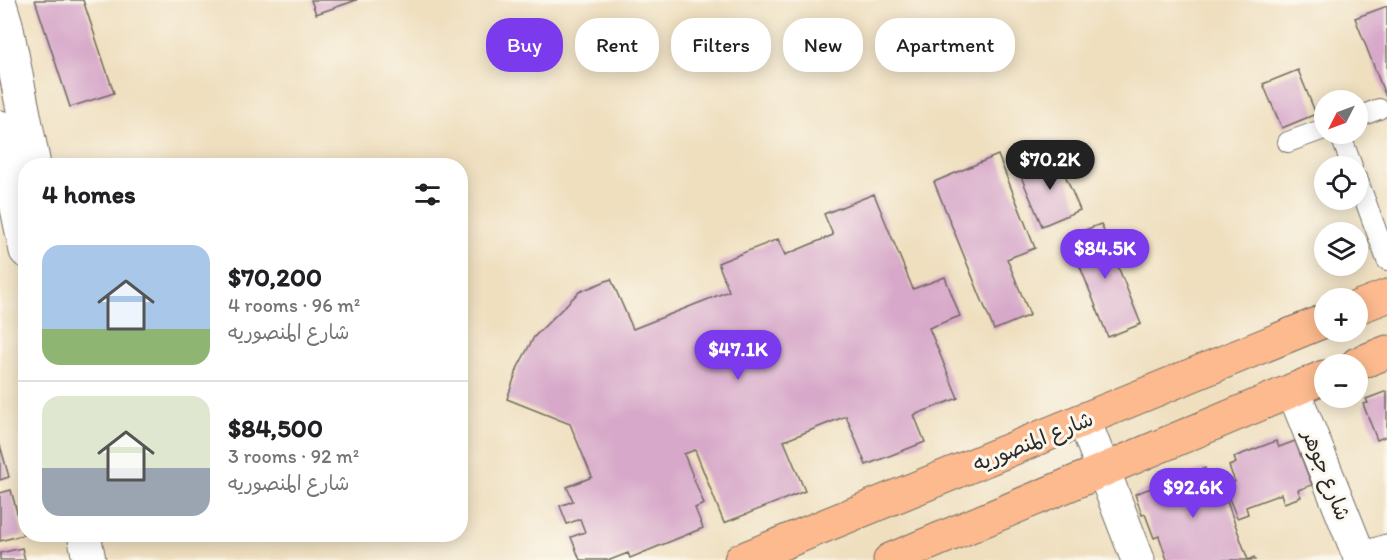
<!DOCTYPE html>
<meta charset="utf-8">
<style>
body{margin:0;font-family:Itim,"Playpen Sans Arabic",sans-serif;background:#f6f6f6;color:#202124;height:100vh;display:flex;flex-direction:column;font-size:22px;white-space:nowrap}
*{box-sizing:border-box;margin:0}
p{font-size:20px;color:#757577}
.icon{flex:none;width:33px;height:33px;fill:none;stroke:currentColor;stroke-width:2;stroke-linecap:round;stroke-linejoin:round}
.map{position:relative;flex:1;overflow:hidden}
.side{position:absolute;left:18px;top:158px;width:450px;height:384px;display:flex;flex-direction:column;background:#fff;border-radius:24px;box-shadow:0 3px 15px #0003}
.side>*{flex:none}
.guide{position:absolute;left:486px;top:18px;width:570px;height:54px;display:flex;gap:12px}
.needle{width:39px;rotate:228deg}
.controls{position:absolute;left:1314px;top:90px;display:grid;gap:12px}
.controls a{display:grid;place-items:center;width:54px;height:54px;border-radius:50%;background:#fff;box-shadow:0 3px 15px #0003;font-size:30px}
.price{position:absolute;translate:-50% -51px;padding:0 14px;border-radius:21px;background:#7c3aed;color:#fff;font-size:20px;line-height:39px;filter:drop-shadow(0 2px 3px #0008)}
.price::after{content:'';position:absolute;left:50%;top:36px;width:18px;height:14px;margin-left:-9px;background:inherit;clip-path:polygon(0 0,100% 0,50% 100%)}
.price.current{background:#222;color:#fff}
ul{padding:0;list-style:none}
li{display:flex;align-items:center;gap:18px;height:150px;padding:0 24px}
li+li{border-top:2px solid #e0e0e0}
li span{display:grid;place-items:center;flex:none;width:168px;height:120px;border-radius:18px;color:#555}
li>.icon{margin-inline-start:auto}
span .icon{width:72px;height:72px;fill:#fffc;stroke-width:1}
li b{font-size:26px}
h2{display:flex;justify-content:space-between;align-items:center;height:72px;padding:0 24px;font-size:26px}
.chip{padding:0 21px;border-radius:24px;background:#fff;box-shadow:0 3px 15px #0003;font-size:21px;line-height:54px}
.chip.current{background:#7c3aed;color:#fff}
.map>svg:first-child{display:block}
.building{fill:#d7a8c9}
.lines{fill:none;stroke-linecap:round;stroke-linejoin:round}
.lane-casing{stroke:#706a5f;stroke-width:22}
.street-casing{stroke:#706a5f;stroke-width:35}
.primary-casing{stroke:#706a5f;stroke-width:35}
.lane{stroke:#fff;stroke-width:20}
.street{stroke:#fff;stroke-width:33}
.primary{stroke:#fcba8e;stroke-width:33}
.labels{text-anchor:middle;dominant-baseline:central;stroke-width:6;stroke-linejoin:round;paint-order:stroke}
.street-label{font-size:21px;fill:#2b2b2b;stroke:#fbf7ec}
</style>
<div class="map">
<svg width="1387" height="560" viewBox="0 0 1387 560">
<rect width="100%" height="100%" fill="#fbf7ec"/>
<filter id="ink" filterUnits="userSpaceOnUse"><feTurbulence type="fractalNoise" baseFrequency=".0167" numOctaves="2"/><feDisplacementMap in="SourceGraphic" scale="12" xChannelSelector="R" yChannelSelector="G"/><feConvolveMatrix kernelMatrix="1 2 1 2 8 2 1 2 1" color-interpolation-filters="sRGB"/></filter>
<filter id="wash" filterUnits="userSpaceOnUse"><feTurbulence type="fractalNoise" baseFrequency=".008" numOctaves="4" result="noise"/><feDisplacementMap in="SourceGraphic" scale="24" xChannelSelector="R" yChannelSelector="G"/><feGaussianBlur stdDeviation="1.35" result="paint"/><feColorMatrix in="noise" values="0 0 0 0 0 0 0 0 0 0 0 0 0 0 0 0 0 1.4 0 .05"/><feComposite in="paint" operator="in"/></filter>
<g filter="url(#wash)">
<rect width="100%" height="100%" fill="#efdfbf"/>
<g id="blocks">
<g class="building">
<polygon points="35,0 83,0 114,93 70,107"/>
<polygon points="311,0 357,0 316,14"/>
<polygon points="1387,6 1387,100 1355,18"/>
<polygon points="1298,70 1316,114 1282,128 1263,84"/>
<polygon points="998,155 1035,248 1007,259 1030,315 994,330 934,182"/>
<polygon points="1057,156 1080,210 1042,226 1019,172"/>
<polygon points="874,194 913,289 945,277 960,316 929,328 958,398 914,415 925,442 866,465 846,416 784,441 805,491 724,523 695,450 684,454 704,504 695,508 703,528 630,558 628,553 610,560 580,560 571,537 585,532 580,519 567,524 560,506 573,501 567,487 592,477 570,424 507,399 518,367 534,337 579,292 611,279 633,329 729,291 718,263 778,239 785,255 833,235 824,214"/>
<polygon points="1101,224 1141,324 1108,337 1068,236"/>
<polygon points="1387,391 1387,436 1377,440 1363,404 1368,403 1366,399"/>
<polygon points="1276,441 1279,447 1295,441 1312,485 1298,490 1301,497 1284,503 1281,494 1246,507 1248,514 1237,518 1224,486 1235,482 1229,466 1236,463 1234,457"/>
<polygon points="0,445 9,477 0,480"/>
<polygon points="1205,468 1207,474 1216,471 1248,560 1254,557 1255,560 1167,560 1159,536 1154,538 1145,514 1142,515 1135,494"/>
<polygon points="11,490 23,535 0,541 0,493"/>
<polygon points="22,548 25,560 0,560 0,553"/>
</g>
</g>
</g>
<g filter="url(#ink)">
<use href="#blocks" fill-opacity="0" stroke="#706a5f" stroke-width="1.5"/>
<g class="lines">
<defs>
<g id="lane">
<polyline points="1358,117 1379,109"/>
<polyline points="1340,134 1352,166"/>
<polyline points="1288,142 1324,129"/>
<polyline points="1358,181 1387,260"/>
</g>
<g id="street">
<polyline points="0,4 6,24 34,165"/>
<polyline points="0,127 26,251"/>
<polyline points="1293,390 1361,560"/>
<polyline points="1084,420 1138,560"/>
<polyline points="84,534 89,560"/>
<polyline points="1360,560 1387,551"/>
</g>
<g id="primary">
<polyline points="1358,307 1387,296"/>
<polyline points="1357,364 1387,352"/>
<polyline points="741,560 1324,321"/>
<polyline points="890,560 1324,377"/>
</g>
</defs>
<use href="#lane" class="lane-casing"/>
<use href="#street" class="street-casing"/>
<use href="#primary" class="primary-casing"/>
<use href="#lane" class="lane"/>
<use href="#street" class="street"/>
<use href="#primary" class="primary"/>
</g>
</g>
<g class="labels">
<g class="street-label">
<text transform="translate(1033 441) rotate(-22)">شارع المنصوريه</text>
<text transform="translate(1327 475) rotate(68)">شارع جوهر</text>
</g>
</g>
</svg>
<div class="controls">
<a><svg class="needle" viewBox="-14 -14 28 28"><path d="M0-13l5 13h-10z" fill="#e53935"/><path d="M0 13l5-13h-10z" fill="#757577"/></svg></a>
<a><svg class="icon" aria-label="locate" viewBox="0 0 24 24"><circle cx="12" cy="12" r="6"/><path d="M12 2v4M12 18v4M2 12h4M18 12h4"/></svg></a>
<a><svg class="icon" aria-label="layers" viewBox="0 0 24 24"><path d="M12 4l9 5-9 5-9-5zM3 14l9 5 9-5"/></svg></a>
<a>+</a>
<a>−</a>
</div>
<b class="price current" style="left:1050px;top:191px">$70.2K</b>
<b class="price" style="left:1105px;top:280px">$84.5K</b>
<b class="price" style="left:738px;top:381px">$47.1K</b>
<b class="price" style="left:1193px;top:519px">$92.6K</b>
<div class="guide">
<a class="chip current">Buy</a>
<a class="chip">Rent</a>
<a class="chip">Filters</a>
<a class="chip">New</a>
<a class="chip">Apartment</a>
</div>
<section class="side">
<h2>4 homes<svg class="icon" aria-label="filters" viewBox="0 0 24 24"><path d="M4 7h16M4 17h16"/><circle cx="9" cy="7" r="2"/><circle cx="15" cy="17" r="2"/></svg></h2>
<ul>
<li><span style="background:linear-gradient(#a9c7e8 70%,#8fb573 0)"><svg class="icon" aria-label="home" viewBox="0 0 24 24"><path d="M3 11l9-7 9 7M6 9v11h12V9"/></svg></span><div><b>$70,200</b><p>4 rooms · 96 m²</p><p>شارع المنصوريه</p></div></li>
<li><span style="background:linear-gradient(#dfe7d0 60%,#9aa5b1 0)"><svg class="icon" aria-label="home" viewBox="0 0 24 24"><path d="M3 11l9-7 9 7M6 9v11h12V9"/></svg></span><div><b>$84,500</b><p>3 rooms · 92 m²</p><p>شارع المنصوريه</p></div></li>
</ul>
</section>
</div>
